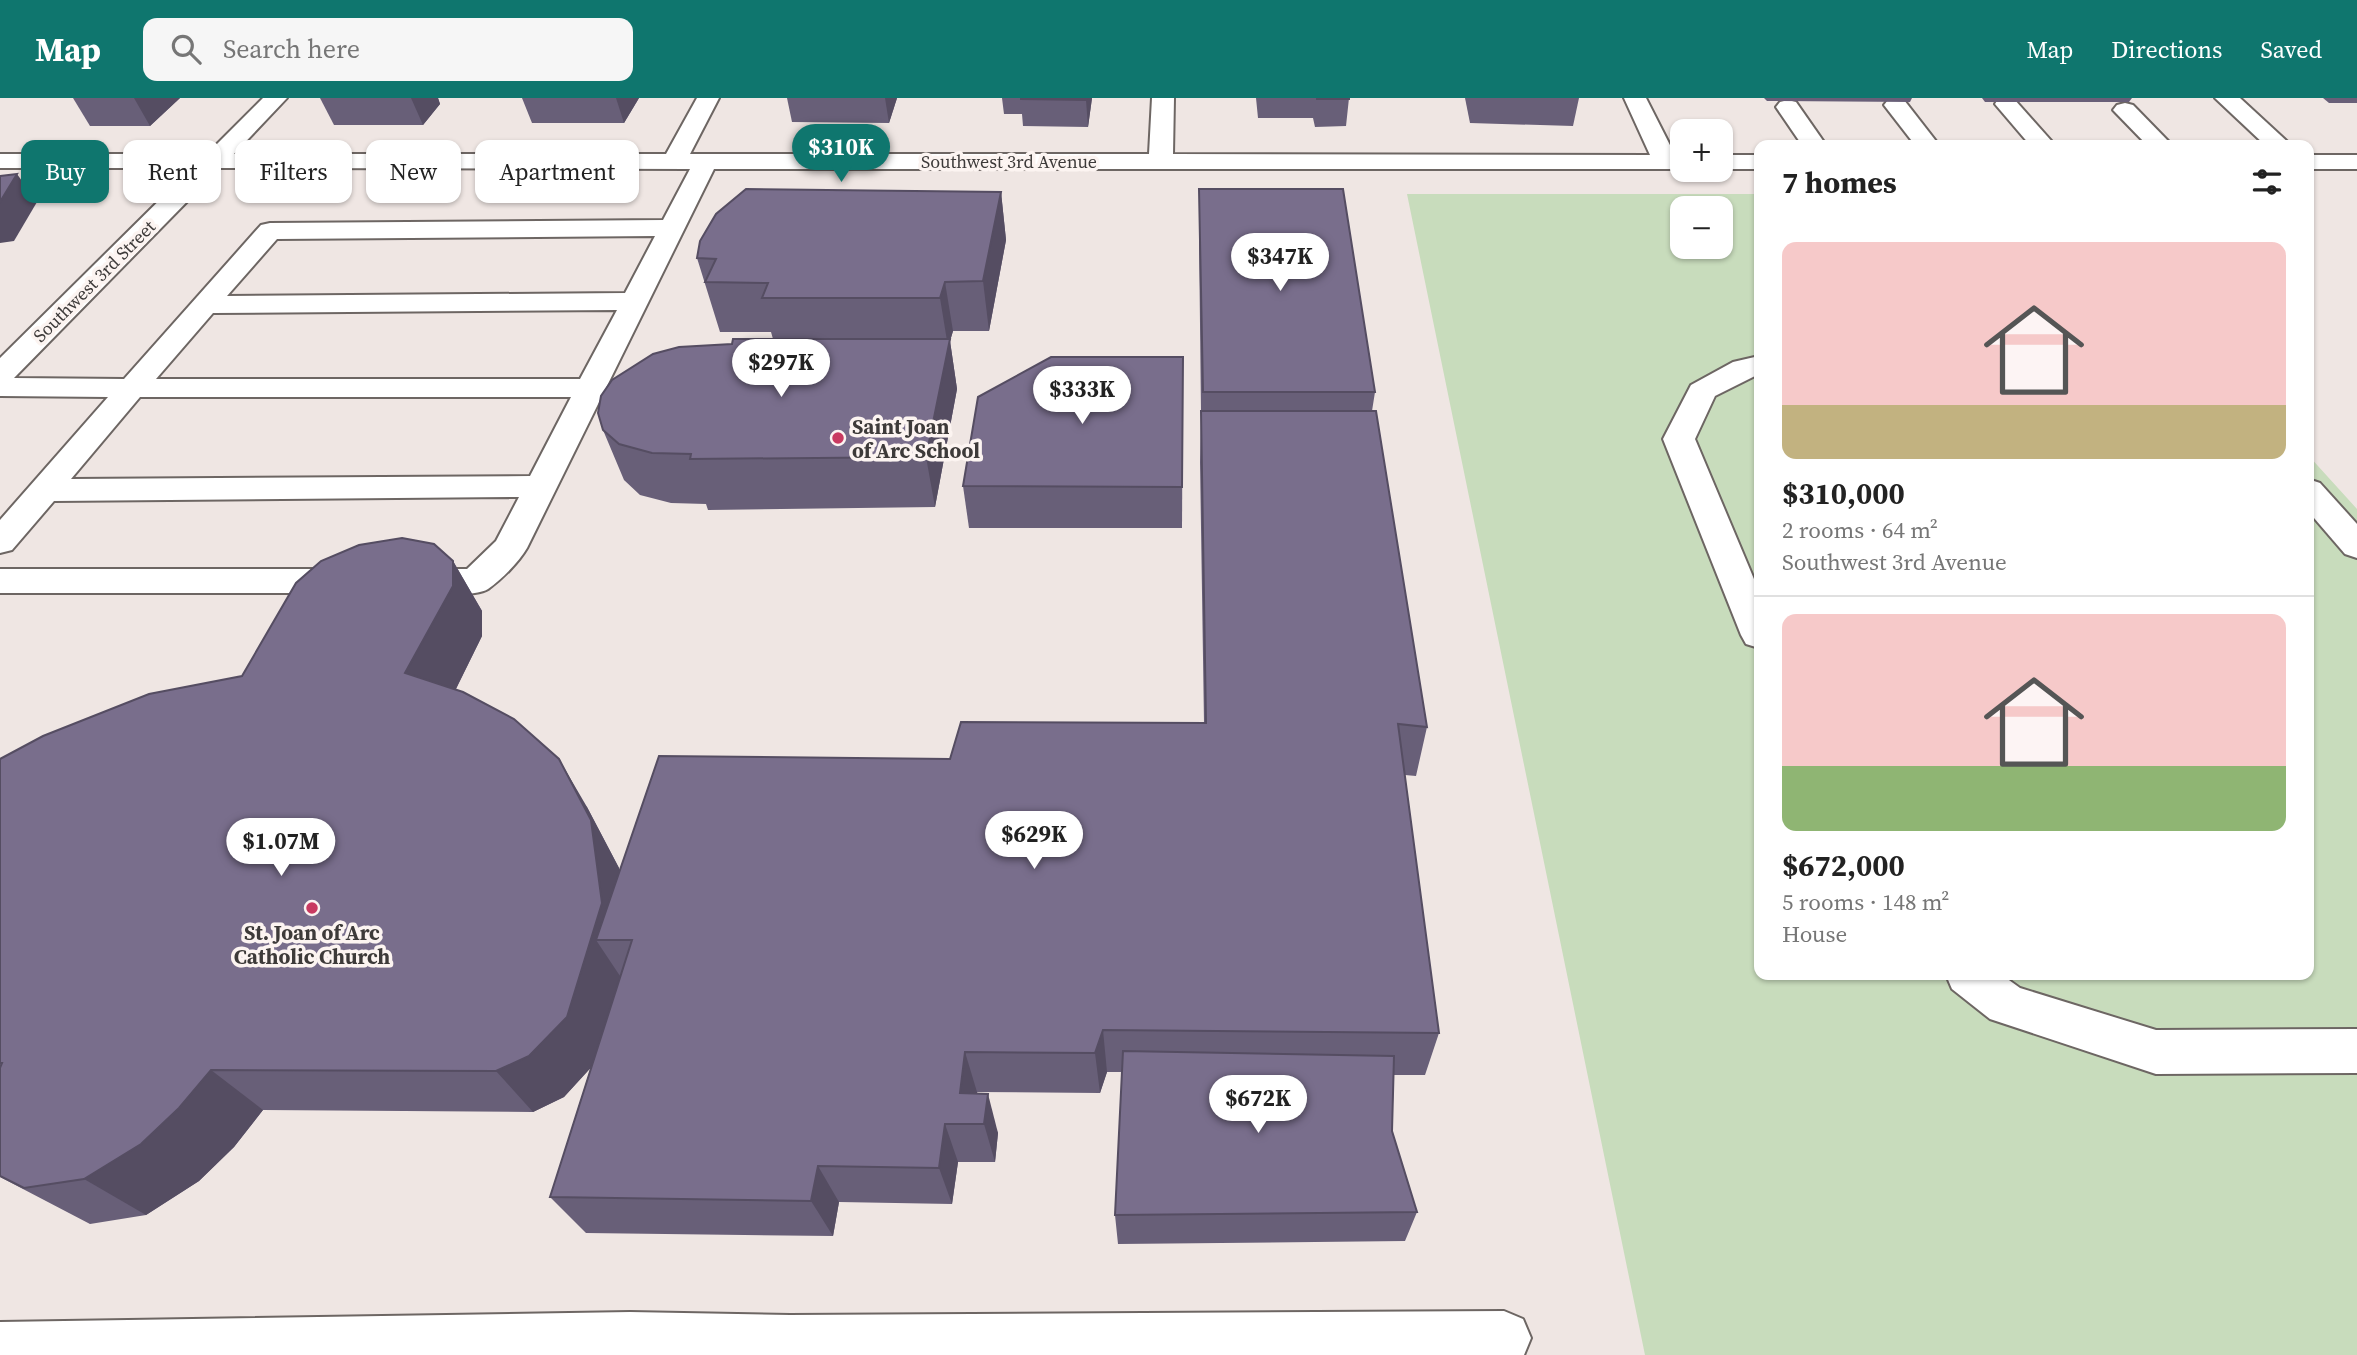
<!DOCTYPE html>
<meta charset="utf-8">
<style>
body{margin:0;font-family:"Source Serif 4",serif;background:#f6f6f6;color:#222;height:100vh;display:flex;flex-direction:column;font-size:26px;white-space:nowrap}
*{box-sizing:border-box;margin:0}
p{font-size:23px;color:#767676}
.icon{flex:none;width:38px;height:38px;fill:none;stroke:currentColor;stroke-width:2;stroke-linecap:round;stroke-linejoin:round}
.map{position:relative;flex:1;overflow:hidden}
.details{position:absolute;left:1754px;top:42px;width:560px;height:840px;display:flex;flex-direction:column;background:#fff;border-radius:14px;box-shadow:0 2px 5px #0004}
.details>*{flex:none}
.banner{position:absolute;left:21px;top:42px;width:665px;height:63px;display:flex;gap:14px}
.tools{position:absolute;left:1670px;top:21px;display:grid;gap:14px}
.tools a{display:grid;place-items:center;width:63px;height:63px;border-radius:14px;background:#fff;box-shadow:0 2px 5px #0004;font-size:35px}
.price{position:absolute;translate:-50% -60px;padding:0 16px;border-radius:24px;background:#fff;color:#222;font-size:23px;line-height:46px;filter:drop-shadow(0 2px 4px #0008)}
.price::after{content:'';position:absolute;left:50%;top:42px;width:21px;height:16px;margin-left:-10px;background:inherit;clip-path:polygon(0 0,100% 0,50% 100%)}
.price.on{background:#0f766e;color:#fff}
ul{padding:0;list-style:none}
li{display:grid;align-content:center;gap:14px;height:371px;padding:0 28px}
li+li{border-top:2px solid #e0e0e0}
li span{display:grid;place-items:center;height:217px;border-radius:14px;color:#555}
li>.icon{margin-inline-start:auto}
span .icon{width:126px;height:126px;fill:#fffc;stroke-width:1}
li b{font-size:30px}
h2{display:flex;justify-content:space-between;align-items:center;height:84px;padding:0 28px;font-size:30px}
.tag{padding:0 24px;border-radius:14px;background:#fff;box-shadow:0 2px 5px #0004;font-size:24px;line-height:63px}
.tag.on{background:#0f766e;color:#fff}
header{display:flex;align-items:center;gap:42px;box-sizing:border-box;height:98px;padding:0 35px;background:#0f766e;color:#fff}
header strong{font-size:33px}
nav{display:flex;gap:38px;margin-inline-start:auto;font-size:24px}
.search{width:490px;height:63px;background:#f6f6f6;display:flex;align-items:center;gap:18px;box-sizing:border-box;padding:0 24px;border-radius:14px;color:#767676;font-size:26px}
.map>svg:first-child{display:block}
.green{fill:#c8dcbc;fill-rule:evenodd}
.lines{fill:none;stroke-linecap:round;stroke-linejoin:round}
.minor-casing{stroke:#6d6663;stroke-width:4}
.minor{fill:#fff;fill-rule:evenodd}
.wall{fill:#685f78}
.shaded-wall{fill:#554d62}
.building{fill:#796e8c;stroke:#554d62;stroke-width:2}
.poi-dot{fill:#c93a61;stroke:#fcf4f1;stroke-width:2.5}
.labels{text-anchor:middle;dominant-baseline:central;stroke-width:7;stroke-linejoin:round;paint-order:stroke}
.far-street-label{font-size:18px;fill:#3d3a39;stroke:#fcf4f1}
.poi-label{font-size:21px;font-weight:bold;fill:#3d3a39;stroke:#fcf4f1;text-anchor:start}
</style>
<header>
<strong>Map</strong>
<div class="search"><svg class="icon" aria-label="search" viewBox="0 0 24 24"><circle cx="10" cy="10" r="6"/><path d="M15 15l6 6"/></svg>Search here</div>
<nav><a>Map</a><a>Directions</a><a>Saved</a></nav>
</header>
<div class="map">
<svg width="2357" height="1257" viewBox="0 0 2357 1257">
<rect width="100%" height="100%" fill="#efe6e3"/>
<path class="green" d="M 1407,96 L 1759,96 L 1759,877 L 2308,877 L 2308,357 L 2357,411 L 2357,1257 L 1645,1257 ZM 1682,110 L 1720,110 L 1720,149 L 1682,149 Z"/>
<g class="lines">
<defs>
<g id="minor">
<path d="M 263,0 L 287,0 L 234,56 L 666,56 L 697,0 L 719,0 L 690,56 L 1149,56 L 1152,0 L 1174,0 L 1173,56 L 1650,57 L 1624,0 L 1646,0 L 1675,57 L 1682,57 L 1682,71 L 714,71 L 527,450 C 519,464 502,481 488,491 C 474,500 417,496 400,492 L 395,483 L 400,474 L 412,471 L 467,471 L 496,443 L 519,399 L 54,403 L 12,452 L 0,455 L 0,422 L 108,299 L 0,298 L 0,260 L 192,70 L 0,70 L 0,56 L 207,56 ZM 220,70 L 690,71 L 663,122 L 270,125 L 261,127 L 124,281 L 14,280 ZM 655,138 L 625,195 L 227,198 L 277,141 ZM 617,212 L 580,281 L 156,281 L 213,215 ZM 140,299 L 571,299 L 530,378 L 71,381 Z"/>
<polygon points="1896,0 1904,2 1939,47 1915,47 1884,7 1888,2"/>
<polygon points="2010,0 2014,1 2055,47 2030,47 1995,6 1998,1"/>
<polygon points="2215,0 2240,0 2291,47 2265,47"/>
<polygon points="1788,2 1796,4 1826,47 1802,47 1776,9 1780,4"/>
<polygon points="2125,5 2133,7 2172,47 2147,47 2113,12 2117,7"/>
<rect x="1720" y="57" width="39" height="14"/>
<rect x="2308" y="57" width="49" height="14"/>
<polygon points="1759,258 1759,276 1715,298 1695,341 1759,493 1759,550 1746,546 1741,537 1663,341 1691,287 1733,264"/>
<polygon points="2308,381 2320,385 2357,426 2357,460 2345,456 2308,413"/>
<polygon points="0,471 351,471 363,474 368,483 363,492 351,495 0,495"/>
<polygon points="1946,877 2002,877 2020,890 2156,932 2357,931 2357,975 2156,976 1990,921 1952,891"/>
<polygon points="1504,1213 1523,1221 1531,1240 1524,1257 0,1257 0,1224 630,1214 790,1217"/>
</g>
</defs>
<use href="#minor" class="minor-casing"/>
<use href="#minor" class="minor"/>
</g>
<g class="wall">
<polygon points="73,0 180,0 150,28 90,28"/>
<polygon points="320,0 438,0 440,6 423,27 334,27"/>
<polygon points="522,0 639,0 624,25 532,25"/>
<polygon points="787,0 897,0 889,25 792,24"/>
<polygon points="1002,0 1092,0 1088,29 1023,28 1022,16 1004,16"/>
<polygon points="1256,0 1349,0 1346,28 1315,29 1313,20 1258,20"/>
<polygon points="1465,0 1579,0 1573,28 1470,25"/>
<polygon points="1764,0 1912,0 1910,4 1767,3"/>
<polygon points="1982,0 2132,0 2129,4 1985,4"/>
<polygon points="2323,0 2357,0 2357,5 2329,5"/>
<polygon points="1199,91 1375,294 1372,313 1427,629 1416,678 1405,677 1439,935 1425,977 1394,977 1392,1033 1417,1114 1405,1143 1118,1146 1115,1117 1122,974 1107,974 1100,995 977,994 998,1035 995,1064 958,1064 952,1106 839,1104 833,1138 586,1135 550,1099 591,969 564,999 533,1014 263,1012 234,1049 199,1083 146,1117 90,1126 0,1079 0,661 242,578 453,463 482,513 482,538 456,591 587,709 619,770 620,774 950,661 1204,625 1200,364 1201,313 1199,139"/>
<polygon points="1001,94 1006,142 989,233 953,233 950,243 957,291 935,409 708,412 706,406 671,405 640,397 624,382 603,332 732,246 773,241 771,234 720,234 697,160"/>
<polygon points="1183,259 1182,430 969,430 963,388"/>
</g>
<g class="shaded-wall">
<polygon points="134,0 180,0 150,28"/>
<polygon points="407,0 438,0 440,6 423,27 411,0"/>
<polygon points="616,0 639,0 624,25"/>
<polygon points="885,0 897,0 889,25"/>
<polygon points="1087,0 1092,0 1088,29 1086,2"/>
<polygon points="17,76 37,104 14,143 0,145 0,104"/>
<polygon points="1001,94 1006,142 989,233 983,183"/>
<polygon points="945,184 953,233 950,243 957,291 935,409 926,359 948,249 940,200"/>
<polygon points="453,463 482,513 482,538 439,625 405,575"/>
<polygon points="559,661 587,709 619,770 629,842 596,842 622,881 599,961 564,999 533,1014 496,973"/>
<polygon points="1103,932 1107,974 1100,995 1095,955"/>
<polygon points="965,954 977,994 973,1026 960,995"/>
<polygon points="211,972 263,1012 234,1049 199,1083 146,1117 84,1081"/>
<polygon points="988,996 998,1035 995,1064 984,1026"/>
<polygon points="945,1026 958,1064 952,1106 939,1070"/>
<polygon points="818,1068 839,1104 833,1138 811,1103"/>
</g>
<g class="building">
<polygon points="1021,0 1087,0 1086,2 1021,1"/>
<rect x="1317" y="0" width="32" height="1"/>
<polygon points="17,76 0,104 0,78"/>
<polygon points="746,91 1001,94 983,183 945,184 940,200 762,200 768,185 705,184 716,161 697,160 700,143 716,116"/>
<polygon points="1199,91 1343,91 1375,294 1203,294"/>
<polygon points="733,241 950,241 926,359 690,361 691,356 652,355 619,346 603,332 598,315 601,298 612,282 653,256 679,249 732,246"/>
<polygon points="1051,259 1183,259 1182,389 963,388 978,299"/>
<polygon points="1201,313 1376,313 1427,629 1398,626 1439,935 1103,932 1095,955 965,954 960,995 988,996 984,1026 945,1026 939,1070 818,1068 811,1103 550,1099 632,842 596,842 659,658 950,661 961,624 1206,625"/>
<polygon points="402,440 434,446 453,463 453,488 405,575 463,594 514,621 559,661 591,722 602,805 567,919 529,958 496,973 211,972 179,1010 141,1046 84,1081 24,1090 0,1078 0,970 2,965 0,965 0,661 43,638 149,596 242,578 296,485 321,463 359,447"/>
<polygon points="1123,953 1394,958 1392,1033 1417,1114 1115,1117"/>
</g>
<g class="poi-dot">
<circle cx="838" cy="340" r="7"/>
<circle cx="312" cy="810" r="7"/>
</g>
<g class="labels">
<g class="far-street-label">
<text x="1009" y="63">Southwest 3rd Avenue</text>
<text transform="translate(94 183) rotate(-45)">Southwest 3rd Street</text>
</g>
<g class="poi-label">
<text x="852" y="328">Saint Joan<tspan x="852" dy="24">of Arc School</tspan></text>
<text x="312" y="834" text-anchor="middle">St. Joan of Arc<tspan x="312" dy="24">Catholic Church</tspan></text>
</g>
</g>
</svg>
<div class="tools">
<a>+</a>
<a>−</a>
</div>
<b class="price on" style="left:841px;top:86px">$310K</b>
<b class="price" style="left:1280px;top:195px">$347K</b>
<b class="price" style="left:781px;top:301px">$297K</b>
<b class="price" style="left:1082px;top:328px">$333K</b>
<b class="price" style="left:1034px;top:773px">$629K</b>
<b class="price" style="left:281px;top:780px">$1.07M</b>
<b class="price" style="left:1258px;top:1037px">$672K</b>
<div class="banner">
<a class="tag on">Buy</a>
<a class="tag">Rent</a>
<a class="tag">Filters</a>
<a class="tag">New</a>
<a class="tag">Apartment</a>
</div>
<section class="details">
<h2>7 homes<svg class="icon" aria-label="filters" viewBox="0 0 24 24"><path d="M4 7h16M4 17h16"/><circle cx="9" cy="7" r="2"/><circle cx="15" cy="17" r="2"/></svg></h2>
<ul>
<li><span style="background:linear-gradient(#f6c9c9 75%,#c2b280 0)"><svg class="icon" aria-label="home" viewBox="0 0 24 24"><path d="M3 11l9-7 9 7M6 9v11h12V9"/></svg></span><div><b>$310,000</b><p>2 rooms · 64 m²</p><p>Southwest 3rd Avenue</p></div></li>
<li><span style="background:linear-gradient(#f6c9c9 70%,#8fb573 0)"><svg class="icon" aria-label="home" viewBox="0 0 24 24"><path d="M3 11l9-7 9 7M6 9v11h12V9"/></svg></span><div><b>$672,000</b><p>5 rooms · 148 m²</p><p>House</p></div></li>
</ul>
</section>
</div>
